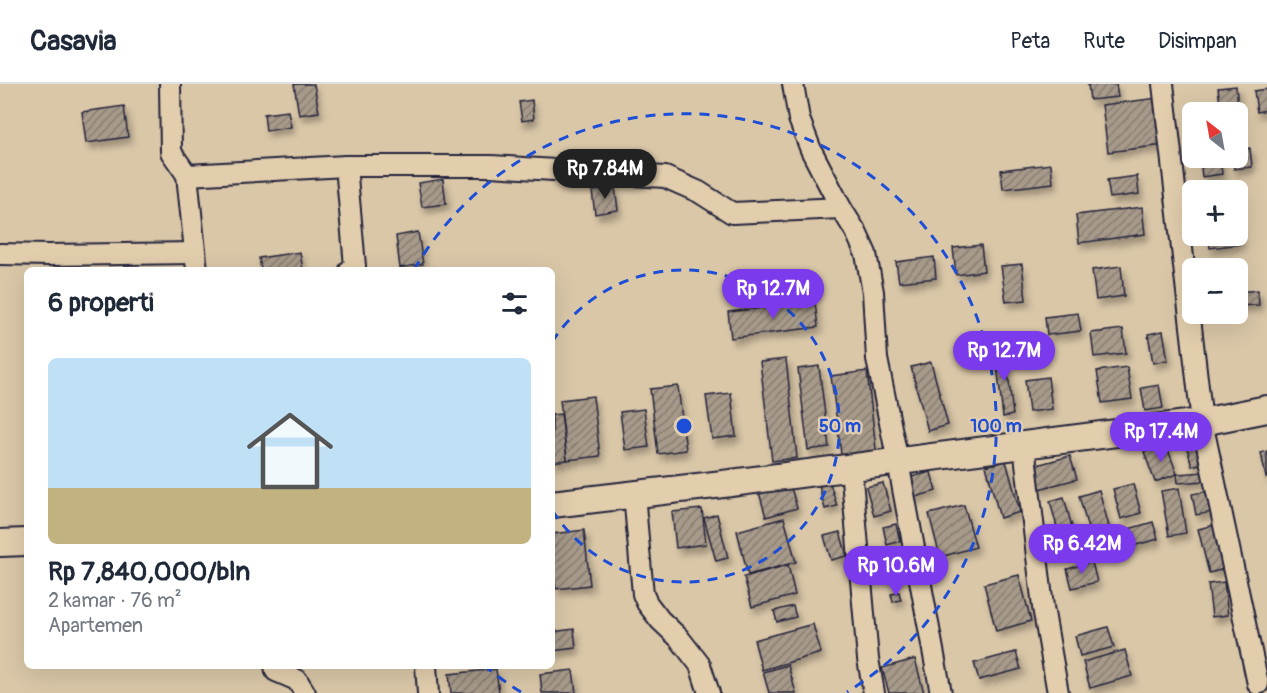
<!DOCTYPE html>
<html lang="id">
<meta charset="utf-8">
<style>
body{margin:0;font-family:Pangolin,sans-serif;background:#f2f2f3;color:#1f2937;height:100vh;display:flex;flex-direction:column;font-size:22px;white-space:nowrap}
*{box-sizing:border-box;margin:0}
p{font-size:20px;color:#747a83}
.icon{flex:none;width:33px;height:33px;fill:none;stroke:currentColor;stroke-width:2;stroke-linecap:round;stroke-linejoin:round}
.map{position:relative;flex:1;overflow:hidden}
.drawer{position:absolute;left:24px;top:183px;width:531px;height:402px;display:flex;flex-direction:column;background:#fff;border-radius:9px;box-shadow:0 6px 24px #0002}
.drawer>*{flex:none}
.needle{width:39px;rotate:329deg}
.tools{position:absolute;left:1182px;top:18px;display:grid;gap:12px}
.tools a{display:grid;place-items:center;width:66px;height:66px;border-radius:9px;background:#fff;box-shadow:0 6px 24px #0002;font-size:30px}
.price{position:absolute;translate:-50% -51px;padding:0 14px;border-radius:21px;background:#7c3aed;color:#fff;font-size:20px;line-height:39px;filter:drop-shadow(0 2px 3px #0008)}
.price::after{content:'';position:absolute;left:50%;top:36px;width:18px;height:14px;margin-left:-9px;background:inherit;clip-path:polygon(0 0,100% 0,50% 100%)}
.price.on{background:#222;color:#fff}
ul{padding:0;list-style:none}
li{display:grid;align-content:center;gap:12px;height:318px;padding:0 24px}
li span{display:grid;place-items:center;height:186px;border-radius:9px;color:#555}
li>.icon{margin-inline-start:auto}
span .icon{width:108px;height:108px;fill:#fffc;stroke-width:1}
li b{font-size:26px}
h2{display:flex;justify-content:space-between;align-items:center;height:72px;padding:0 24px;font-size:26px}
header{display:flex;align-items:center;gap:36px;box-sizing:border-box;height:84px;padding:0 30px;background:#fff;border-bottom:2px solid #e0e1e3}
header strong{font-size:28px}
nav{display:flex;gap:33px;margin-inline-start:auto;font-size:21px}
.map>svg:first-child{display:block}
.building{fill:url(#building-hatch);stroke:#22223b;stroke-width:1.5;filter:url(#shadow)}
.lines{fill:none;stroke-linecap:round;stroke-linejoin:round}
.minor-casing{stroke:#22223b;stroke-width:24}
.tertiary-casing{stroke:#22223b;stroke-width:30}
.minor{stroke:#e2cead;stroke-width:20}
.tertiary{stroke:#e2cead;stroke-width:26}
.ring{fill:none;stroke:#1d4ed8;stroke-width:3;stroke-dasharray:10 8}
.centre{fill:#1d4ed8;stroke:#e2cead;stroke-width:3}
.ring-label{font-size:18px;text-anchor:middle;font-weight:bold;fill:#1d4ed8;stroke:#e2cead;stroke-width:4.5;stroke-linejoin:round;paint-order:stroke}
</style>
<header>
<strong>Casavia</strong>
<nav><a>Peta</a><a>Rute</a><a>Disimpan</a></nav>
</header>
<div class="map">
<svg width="1267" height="609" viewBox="0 0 1267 609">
<defs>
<pattern id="building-hatch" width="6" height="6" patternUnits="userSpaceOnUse" patternTransform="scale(1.5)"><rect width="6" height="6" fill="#a79a8a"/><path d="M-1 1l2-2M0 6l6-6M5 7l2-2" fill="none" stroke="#887d72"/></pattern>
<filter id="shadow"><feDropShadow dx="3.5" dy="6" stdDeviation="3" flood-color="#0004"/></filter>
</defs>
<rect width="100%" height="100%" fill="#dac7a8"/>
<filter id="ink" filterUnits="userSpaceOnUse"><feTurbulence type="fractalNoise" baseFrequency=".0167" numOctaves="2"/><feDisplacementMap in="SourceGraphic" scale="12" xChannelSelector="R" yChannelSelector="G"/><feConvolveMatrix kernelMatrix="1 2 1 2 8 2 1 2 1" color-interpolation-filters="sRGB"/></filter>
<g filter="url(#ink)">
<g class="building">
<polygon points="294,0 314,0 319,28 299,31"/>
<polygon points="1088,0 1116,0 1118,13 1090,16"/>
<polygon points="1236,2 1239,32 1238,32 1238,28 1221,28 1218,4"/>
<polygon points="1267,5 1267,26 1257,28 1254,7"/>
<polygon points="1158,14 1164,61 1108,68 1102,21"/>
<polygon points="532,16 534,35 522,37 519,18"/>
<polygon points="124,22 128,53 86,59 82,28"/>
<polygon points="288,27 291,43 266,47 264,30"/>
<polygon points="1250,64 1252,83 1234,85 1233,74 1238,74 1238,66"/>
<polygon points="1200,74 1220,74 1222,90 1202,93"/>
<polygon points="1051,80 1053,99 1003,105 1001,86"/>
<polygon points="1137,92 1139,110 1110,114 1107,96"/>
<polygon points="443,95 446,120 422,123 418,99"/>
<polygon points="615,103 618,126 595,130 592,107"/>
<polygon points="1142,123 1145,150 1079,159 1076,131"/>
<polygon points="1238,140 1239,140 1241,160 1210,164 1209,152 1238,152"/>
<polygon points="418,148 423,180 400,184 396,152"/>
<polygon points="981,161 984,187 956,191 953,164"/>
<polygon points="300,168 303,186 261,186 259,174"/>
<polygon points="934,173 936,194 899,198 896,178"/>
<polygon points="1022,180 1026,216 1006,218 1001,182"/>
<polygon points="1121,182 1124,212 1096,216 1092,186"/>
<polygon points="1258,206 1259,221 1238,222 1238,208"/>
<polygon points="815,218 818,243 731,254 728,228"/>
<polygon points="1078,229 1081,247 1047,251 1045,233"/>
<polygon points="1123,245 1126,269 1094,273 1091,249"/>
<polygon points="1163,247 1168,276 1153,279 1148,250"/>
<polygon points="1005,263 1013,331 1003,333 995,264"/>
<polygon points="786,275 797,374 772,377 760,278"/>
<polygon points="931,278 948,341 928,347 911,283"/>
<polygon points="819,282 829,363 808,366 798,285"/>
<polygon points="1127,283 1132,315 1102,319 1097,287"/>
<polygon points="867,287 877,374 842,378 831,292"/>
<polygon points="1048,293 1052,325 1029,328 1025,296"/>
<polygon points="1159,301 1163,324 1145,327 1141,304"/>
<polygon points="678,302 686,366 658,370 650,305"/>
<polygon points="731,309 736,352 712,355 706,312"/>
<polygon points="593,312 600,372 567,376 560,316"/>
<polygon points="644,325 649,363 625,366 620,328"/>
<polygon points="561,330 567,376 552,378 552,331"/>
<polygon points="1199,352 1207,378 1192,382 1185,357"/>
<polygon points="1166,360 1177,390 1155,398 1144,368"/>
<polygon points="1267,367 1267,394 1266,394 1261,369"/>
<polygon points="1070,372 1077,395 1039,405 1033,382"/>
<polygon points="1006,377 1020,428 1000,434 986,382"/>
<polygon points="931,388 936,407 912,414 907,394"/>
<polygon points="1205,388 1205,397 1178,399 1177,390"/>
<polygon points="789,397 797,424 766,433 758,405"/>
<polygon points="830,399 837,422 825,425 819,402"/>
<polygon points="883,399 891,427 874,432 866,403"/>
<polygon points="1133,400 1141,429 1121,435 1113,405"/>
<polygon points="1179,404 1186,449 1169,452 1161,407"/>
<polygon points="1099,406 1114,461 1094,466 1079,412"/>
<polygon points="1208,407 1213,428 1196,431 1192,410"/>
<polygon points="1064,413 1072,443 1058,447 1050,417"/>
<polygon points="964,421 976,463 940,473 929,430"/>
<polygon points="702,425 706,460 676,464 672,428"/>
<polygon points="717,430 728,474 716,477 704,434"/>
<polygon points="784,434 796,478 748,491 737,447"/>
<polygon points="1153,438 1158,455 1129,463 1125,446"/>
<polygon points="896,440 900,457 887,461 883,443"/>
<polygon points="1214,441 1224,485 1209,489 1198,445"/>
<polygon points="584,446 590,501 556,505 552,474 552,450"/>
<polygon points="840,448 847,472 831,476 824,452"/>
<polygon points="897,468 903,490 888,495 882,472"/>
<polygon points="1092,478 1097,498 1072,504 1067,485"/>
<polygon points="788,481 795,511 752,523 744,493"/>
<polygon points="1019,491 1031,537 996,547 984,500"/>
<polygon points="1224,498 1228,531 1212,533 1208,500"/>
<polygon points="899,508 901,516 893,518 891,510"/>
<polygon points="793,522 796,533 777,538 774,527"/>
<polygon points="813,540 821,569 762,586 754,556"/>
<polygon points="1108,543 1114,563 1080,572 1075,552"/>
<polygon points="574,545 576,564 552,567 552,548"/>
<polygon points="1125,566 1132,592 1090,604 1083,578"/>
<polygon points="1016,568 1021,585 979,596 974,579"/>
<polygon points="915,575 924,609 889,609 882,584"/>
<polygon points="788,581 796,609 769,609 763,588"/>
<polygon points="496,585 499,609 451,609 449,590"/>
<polygon points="573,586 576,609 542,609 540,590"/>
</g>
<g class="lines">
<defs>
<g id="minor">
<polyline points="170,0 171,68 187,91 197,186"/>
<polyline points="793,0 799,35 811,66 841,124 856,148 866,170 873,208 877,275 898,378 941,609"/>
<polyline points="1163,0 1202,338 1258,600"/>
<polyline points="346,82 355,182 350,186"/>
<polyline points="187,91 346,82 491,82 665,93 699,108 732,129 841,124"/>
<polyline points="0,170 48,171 195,169"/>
<polyline points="1024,362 1043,523 1058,609"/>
<polyline points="851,384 868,575 874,609"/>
<polyline points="634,410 643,510 647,519 660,536 679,554 700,581 709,609"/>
<polyline points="275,582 276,587 297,596 305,609"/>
<polyline points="426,582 428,609"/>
</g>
<g id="tertiary">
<polyline points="552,420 723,400 1202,338 1267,325"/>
<polyline points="0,459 27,458"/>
</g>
</defs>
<use href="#minor" class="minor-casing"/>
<use href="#tertiary" class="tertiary-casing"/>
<use href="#minor" class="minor"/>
<use href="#tertiary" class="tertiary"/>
</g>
</g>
<g class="ring">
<path d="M552 258A156 156 0 1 1 552 426"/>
<path d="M521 608A312 312 0 0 1 486 583M414 186A312 312 0 1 1 847 608"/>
</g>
<circle cx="684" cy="342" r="9" class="centre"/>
<g class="ring-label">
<text x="840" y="348">50 m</text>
<text x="996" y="348">100 m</text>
</g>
</svg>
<div class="tools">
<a><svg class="needle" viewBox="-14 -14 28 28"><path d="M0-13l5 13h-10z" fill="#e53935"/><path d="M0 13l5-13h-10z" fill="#747a83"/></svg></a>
<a>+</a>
<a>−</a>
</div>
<b class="price on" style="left:605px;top:116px">Rp 7.84M</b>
<b class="price" style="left:773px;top:236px">Rp 12.7M</b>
<b class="price" style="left:1004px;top:298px">Rp 12.7M</b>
<b class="price" style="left:1161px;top:379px">Rp 17.4M</b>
<b class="price" style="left:1082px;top:491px">Rp 6.42M</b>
<b class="price" style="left:896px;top:513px">Rp 10.6M</b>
<section class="drawer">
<h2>6 properti<svg class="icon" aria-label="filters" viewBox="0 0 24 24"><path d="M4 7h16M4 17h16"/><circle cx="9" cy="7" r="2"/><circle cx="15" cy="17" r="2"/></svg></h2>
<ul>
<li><span style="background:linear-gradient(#bfe0f5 70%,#c2b280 0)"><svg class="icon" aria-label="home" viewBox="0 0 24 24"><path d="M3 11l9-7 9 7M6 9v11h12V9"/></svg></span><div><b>Rp 7,840,000/bln</b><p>2 kamar · 76 m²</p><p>Apartemen</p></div></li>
</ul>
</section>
</div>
